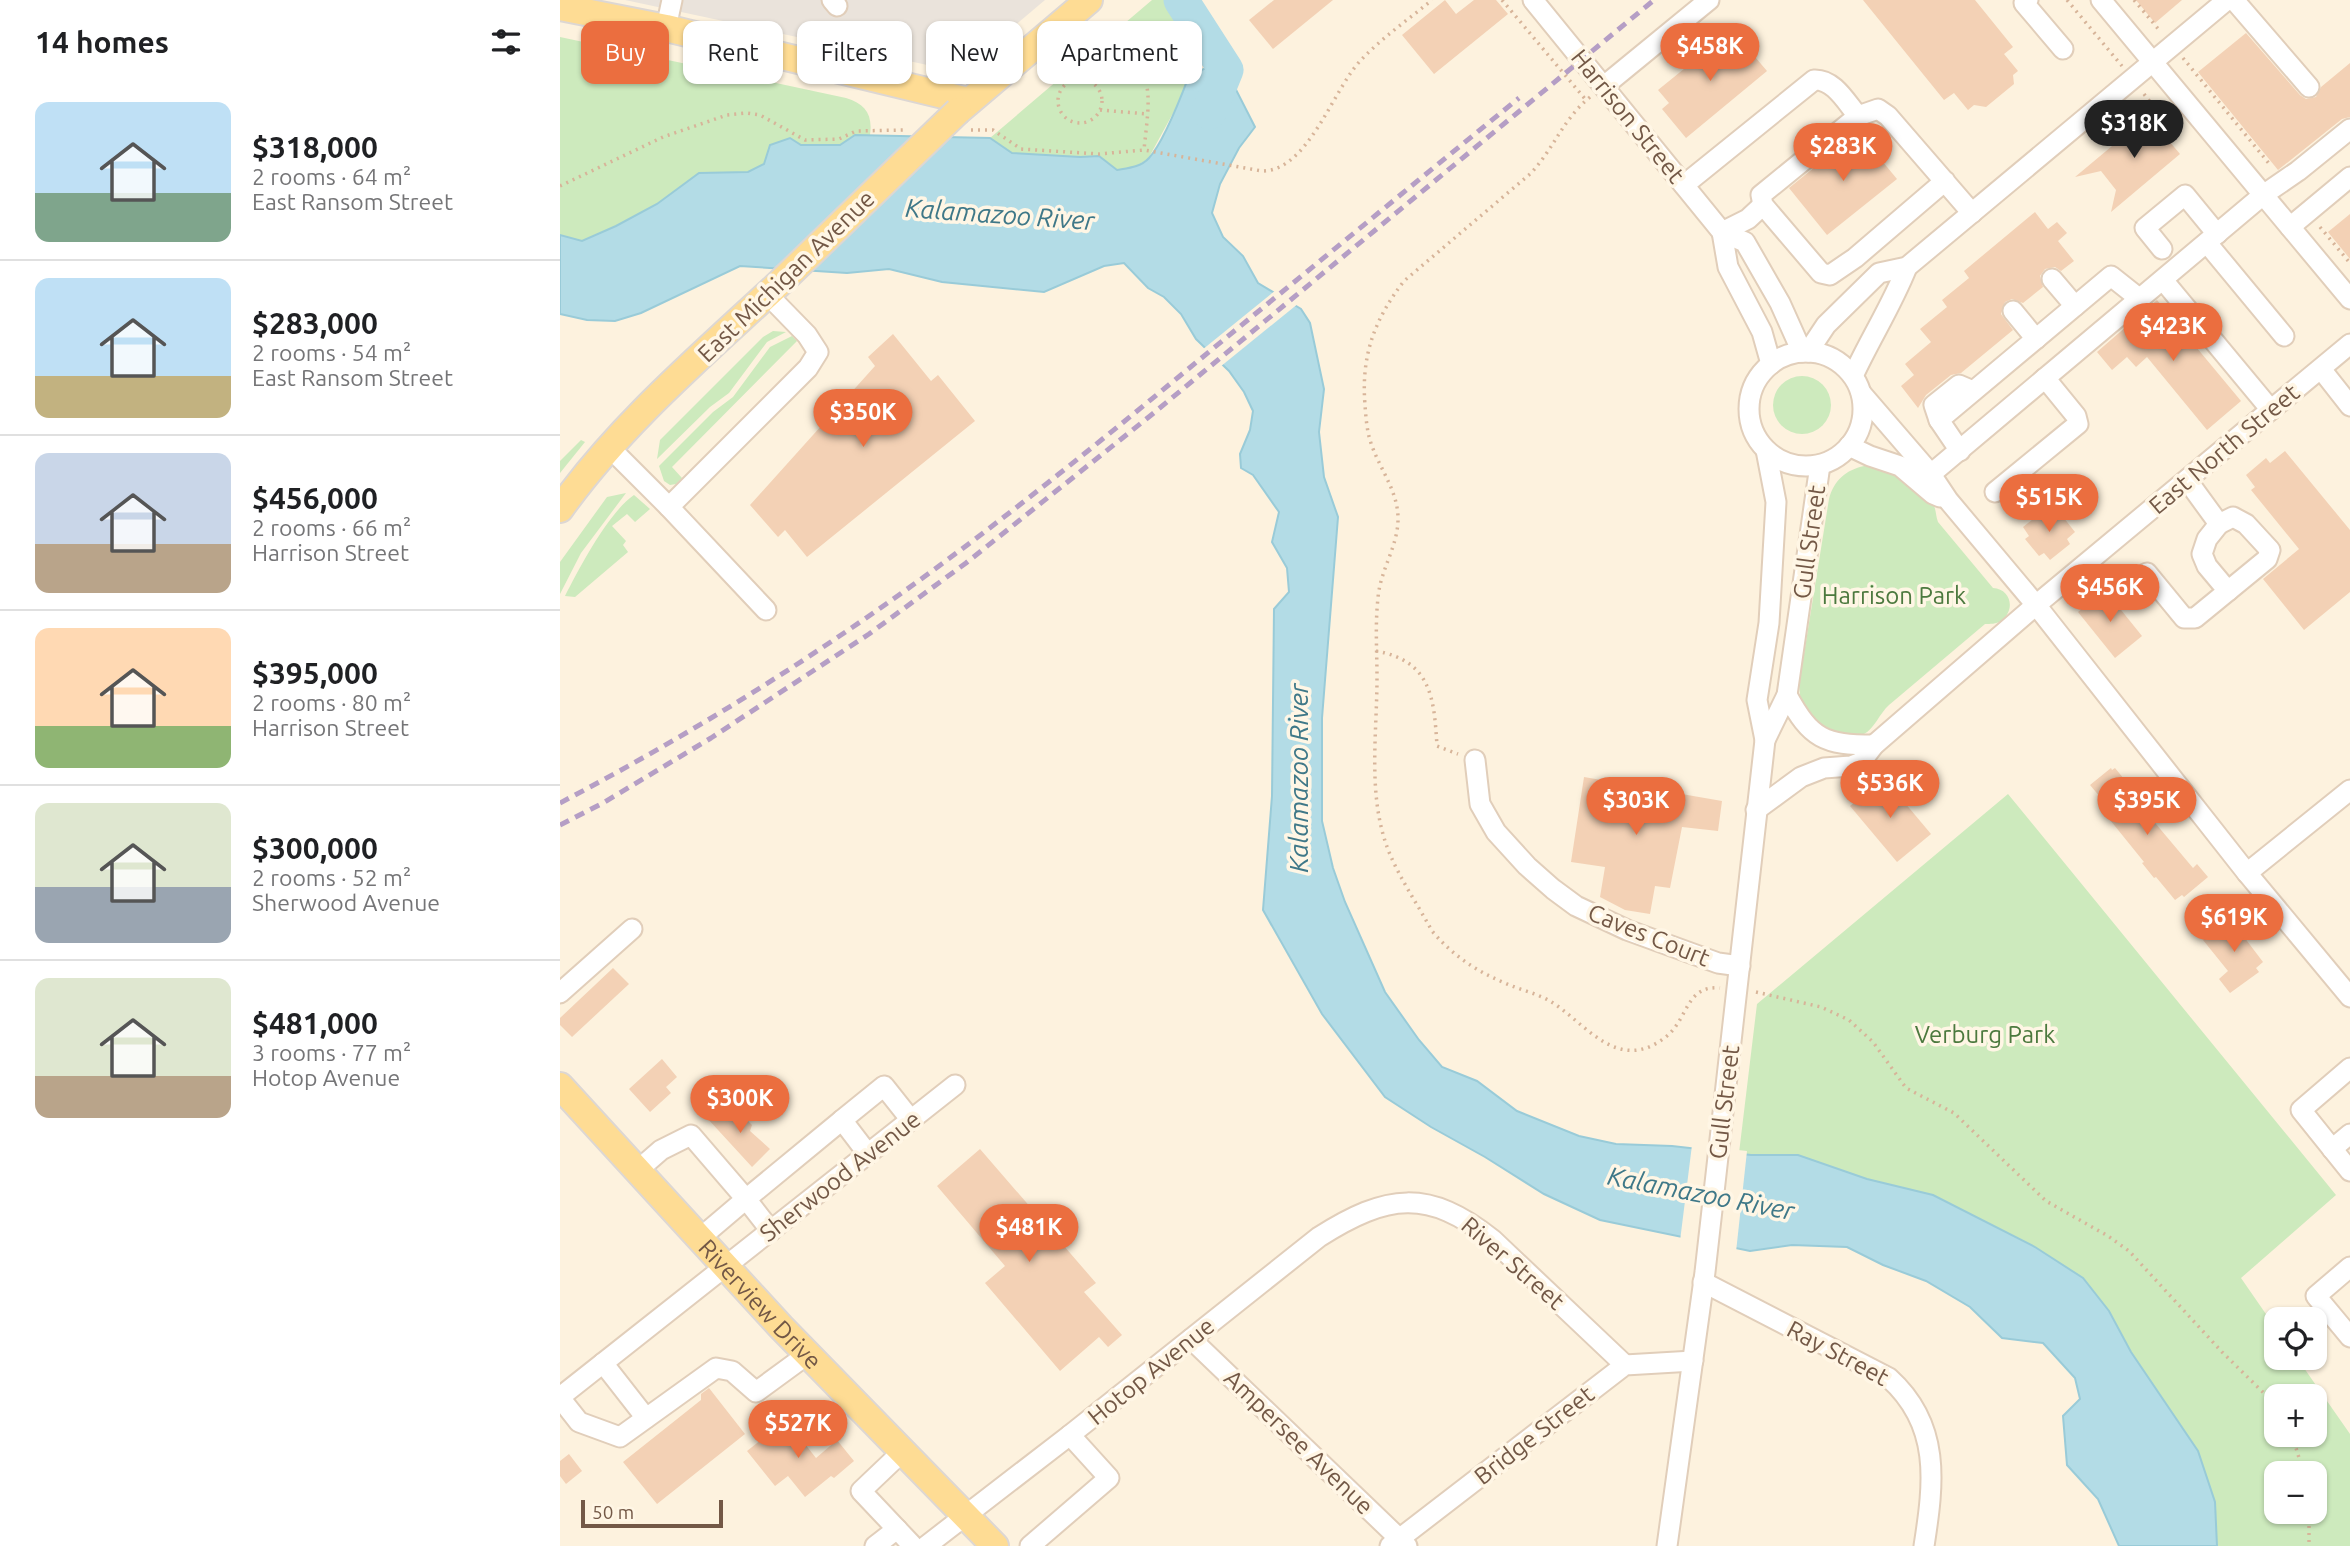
<!DOCTYPE html>
<meta charset="utf-8">
<style>
body{margin:0;font-family:Ubuntu,sans-serif;background:#f2f2f2;color:#202124;height:100vh;display:flex;flex-direction:column;font-size:26px;white-space:nowrap}
*{box-sizing:border-box;margin:0}
p{font-size:23px;color:#757577}
.icon{flex:none;width:38px;height:38px;fill:none;stroke:currentColor;stroke-width:2;stroke-linecap:round;stroke-linejoin:round}
.map{position:relative;flex:1;overflow:hidden}
.details{display:flex;flex-direction:column;background:#fff;width:560px}
.details>*{flex:none}
.guide{position:absolute;left:21px;top:21px;width:665px;height:63px;display:flex;gap:14px}
.fabs{position:absolute;left:1704px;top:1307px;display:grid;gap:14px}
.fabs a{display:grid;place-items:center;width:63px;height:63px;border-radius:14px;background:#fff;box-shadow:0 2px 5px #0004;font-size:35px}
.scale{position:absolute;left:21px;bottom:18px;width:142px;box-sizing:border-box;padding-left:7px;border:4px solid #735846;border-top:0;font-size:19px;line-height:24px;white-space:nowrap;color:#735846;-webkit-text-stroke:5px #fff6e5;paint-order:stroke}
.price{position:absolute;translate:-50% -60px;padding:0 16px;border-radius:24px;background:#eb6e3f;color:#fff;font-size:23px;line-height:46px;filter:drop-shadow(0 2px 4px #0008)}
.price::after{content:'';position:absolute;left:50%;top:42px;width:21px;height:16px;margin-left:-10px;background:inherit;clip-path:polygon(0 0,100% 0,50% 100%)}
.price.current{background:#222;color:#fff}
ul{padding:0;list-style:none}
li{display:flex;align-items:center;gap:21px;height:175px;padding:0 35px}
li+li{border-top:2px solid #e0e0e0}
li span{display:grid;place-items:center;flex:none;width:196px;height:140px;border-radius:14px;color:#555}
li>.icon{margin-inline-start:auto}
span .icon{width:84px;height:84px;fill:#fffc;stroke-width:1}
li b{font-size:30px}
h2{display:flex;justify-content:space-between;align-items:center;height:84px;padding:0 35px;font-size:30px}
.pill{padding:0 24px;border-radius:14px;background:#fff;box-shadow:0 2px 5px #0004;font-size:24px;line-height:63px}
.pill.current{background:#eb6e3f;color:#fff}
main{display:flex;flex:1;min-height:0}
.map>svg:first-child{display:block}
.industrial{fill:#eae3db}
.green{fill:#cdeabd;fill-rule:evenodd}
.water{fill:#b3dce6;stroke:#99cbd8;stroke-width:2}
.pier{fill:#fdf2de}
.lines{fill:none;stroke-linecap:round;stroke-linejoin:round}
.river{stroke:#b3dce6;stroke-width:35}
.building{fill:#f3d1b5}
.minor-casing{stroke:#e1ceba;stroke-width:23}
.major-casing{stroke:#ddd7d3;stroke-width:30}
.path{stroke:#d7b499;stroke-width:3.5;stroke-dasharray:2 5;stroke-linecap:butt}
.minor{stroke:#fff;stroke-width:19}
.major{stroke:#fedc94;stroke-width:26}
.rail{stroke:#b59ec5;stroke-width:5;stroke-dasharray:10 7;stroke-linecap:butt}
.major-bridge-casing{stroke:#ddd7d3;stroke-width:30;stroke-linecap:butt}
.major-bridge{stroke:#fedc94;stroke-width:26}
.labels{text-anchor:middle;dominant-baseline:central;stroke-width:7;stroke-linejoin:round;paint-order:stroke}
.street-label{font-size:24px;fill:#735846;stroke:#fff6e5}
.park-label{font-size:24px;fill:#4c793e;stroke:#fff6e5}
.water-label{font-size:26px;font-style:italic;fill:#3f7888;stroke:#fff6e5}
</style>
<main>
<section class="details">
<h2>14 homes<svg class="icon" aria-label="filters" viewBox="0 0 24 24"><path d="M4 7h16M4 17h16"/><circle cx="9" cy="7" r="2"/><circle cx="15" cy="17" r="2"/></svg></h2>
<ul>
<li><span style="background:linear-gradient(#bfe0f5 65%,#7fa58c 0)"><svg class="icon" aria-label="home" viewBox="0 0 24 24"><path d="M3 11l9-7 9 7M6 9v11h12V9"/></svg></span><div><b>$318,000</b><p>2 rooms · 64 m²</p><p>East Ransom Street</p></div></li>
<li><span style="background:linear-gradient(#bfe0f5 70%,#c2b280 0)"><svg class="icon" aria-label="home" viewBox="0 0 24 24"><path d="M3 11l9-7 9 7M6 9v11h12V9"/></svg></span><div><b>$283,000</b><p>2 rooms · 54 m²</p><p>East Ransom Street</p></div></li>
<li><span style="background:linear-gradient(#c9d6e8 65%,#b9a48a 0)"><svg class="icon" aria-label="home" viewBox="0 0 24 24"><path d="M3 11l9-7 9 7M6 9v11h12V9"/></svg></span><div><b>$456,000</b><p>2 rooms · 66 m²</p><p>Harrison Street</p></div></li>
<li><span style="background:linear-gradient(#ffd9b3 70%,#8fb573 0)"><svg class="icon" aria-label="home" viewBox="0 0 24 24"><path d="M3 11l9-7 9 7M6 9v11h12V9"/></svg></span><div><b>$395,000</b><p>2 rooms · 80 m²</p><p>Harrison Street</p></div></li>
<li><span style="background:linear-gradient(#dfe7d0 60%,#9aa5b1 0)"><svg class="icon" aria-label="home" viewBox="0 0 24 24"><path d="M3 11l9-7 9 7M6 9v11h12V9"/></svg></span><div><b>$300,000</b><p>2 rooms · 52 m²</p><p>Sherwood Avenue</p></div></li>
<li><span style="background:linear-gradient(#dfe7d0 70%,#b9a48a 0)"><svg class="icon" aria-label="home" viewBox="0 0 24 24"><path d="M3 11l9-7 9 7M6 9v11h12V9"/></svg></span><div><b>$481,000</b><p>3 rooms · 77 m²</p><p>Hotop Avenue</p></div></li>
</ul>
</section>
<div class="map">
<svg width="1790" height="1546" viewBox="0 0 1790 1546">
<rect width="100%" height="100%" fill="#fdf2de"/>
<polygon class="industrial" points="65,0 485,0 400,72"/>
<g class="green">
<polygon points="592,0 611,0 634,74 629,76 618,104 588,159 574,167 557,170 539,156 520,157 452,153 430,138"/>
<path d="M 0,37 L 286,98 C 305,104 313,114 310,135 L 295,135 L 280,145 L 241,145 L 188,172 L 160,172 L 56,226 L 22,241 L 0,235 Z"/>
<polygon points="213,331 226,332 207,342 169,393 150,407 97,459 100,440 203,337"/>
<polygon points="232,336 237,341 112,467 122,478 116,484 110,485 104,481 99,466 153,412 173,397 210,347"/>
<circle cx="1242" cy="405" r="29"/>
<polygon points="21,440 25,442 0,473 0,461"/>
<path d="M 1304,466 C 1330,466 1359,485 1374,506 C 1376,510 1376,517 1378,522 L 1433,588 C 1451,589 1456,610 1441,621 C 1436,624 1430,624 1425,624 L 1329,705 C 1320,713 1314,729 1304,734 C 1283,745 1254,725 1243,707 C 1240,701 1240,692 1239,685 L 1269,499 C 1274,480 1286,470 1304,466 Z"/>
<polygon points="66,493 21,553 0,594 0,562 47,497"/>
<path d="M 74,495 L 90,509 L 75,522 L 67,514 L 52,526 L 66,541 L 63,545 L 68,552 L 15,597 L 5,596 C 20,567 48,513 74,495 Z"/>
<path d="M 1448,794 L 1776,1195 L 1681,1278 L 1717,1330 L 1717,1358 L 1737,1358 L 1790,1434 L 1790,1546 L 1657,1546 L 1655,1502 L 1638,1451 L 1571,1352 L 1549,1311 L 1523,1278 L 1475,1247 L 1373,1195 L 1179,1153 L 1197,1004 ZM 1717,1396 L 1755,1396 L 1755,1435 L 1717,1435 ZM 1717,1474 L 1755,1474 L 1755,1512 L 1717,1512 Z"/>
</g>
<path class="water" d="M 650,66 L 666,70 L 695,127 L 679,148 L 660,184 L 652,213 L 663,237 L 683,256 L 698,283 L 741,309 L 750,323 L 764,389 L 759,432 L 764,477 L 778,517 L 762,718 L 762,821 L 773,868 L 785,902 L 825,992 L 859,1040 L 882,1067 L 917,1081 L 957,1111 L 1019,1136 L 1056,1144 L 1112,1146 L 1191,1155 L 1238,1155 L 1307,1179 L 1373,1195 L 1475,1247 L 1523,1278 L 1549,1311 L 1571,1352 L 1638,1451 L 1655,1502 L 1657,1546 L 1559,1546 L 1538,1499 L 1507,1465 L 1503,1416 L 1520,1399 L 1515,1378 L 1483,1343 L 1442,1338 L 1410,1307 L 1366,1281 L 1323,1265 L 1287,1247 L 1232,1245 L 1190,1251 L 1040,1220 L 984,1194 L 925,1157 L 871,1127 L 825,1097 L 762,1014 L 703,910 L 712,796 L 714,609 L 729,592 L 727,568 L 712,542 L 719,512 L 693,475 L 681,468 L 680,454 L 690,430 L 693,411 L 684,392 L 669,371 L 636,339 L 621,314 L 604,297 L 588,288 L 564,263 L 544,266 L 484,292 L 382,282 L 329,269 L 287,273 L 180,266 L 81,313 L 55,321 L 27,320 L 0,314 L 0,235 L 22,241 L 56,226 L 97,204 L 139,173 L 188,172 L 204,164 L 210,145 L 230,138 L 241,145 L 280,145 L 295,135 L 430,138 L 452,153 L 520,157 L 539,156 L 557,170 C 568,168 581,167 589,158 C 604,142 621,97 629,76 Z"/>
<g class="pier">
<polygon points="716,290 739,303 660,367 642,350"/>
<polygon points="1132,1145 1187,1151 1176,1252 1120,1241"/>
</g>
<g class="lines">
<polyline class="river" points="621,0 666,70 649,112"/>
</g>
<g class="building">
<polygon points="714,0 773,0 713,49 689,20"/>
<polygon points="885,0 896,14 914,0 936,0 948,14 874,74 842,35"/>
<polygon points="1303,0 1415,0 1453,47 1444,54 1458,71 1453,75 1454,84 1426,107 1414,105 1408,110 1394,93 1384,100"/>
<polygon points="1576,0 1622,0 1595,23"/>
<polygon points="1172,30 1207,71 1126,138 1102,109 1109,103 1098,90"/>
<polygon points="1686,33 1740,95 1746,99 1756,97 1761,87 1790,63 1790,117 1782,119 1718,170 1638,72"/>
<polygon points="1588,116 1620,154 1551,212 1556,190 1541,171 1515,177"/>
<polygon points="1298,132 1337,179 1267,235 1229,188"/>
<polygon points="1475,212 1488,229 1497,222 1507,233 1498,241 1514,261 1501,271 1495,267 1485,269 1480,276 1483,287 1463,303 1452,299 1445,302 1441,314 1453,330 1401,373 1391,375 1366,395 1358,408 1341,386 1354,375 1345,364 1371,342 1360,329 1387,307 1382,300 1409,278 1404,271"/>
<polygon points="1790,214 1790,259 1768,232"/>
<polygon points="1597,300 1681,401 1647,430 1587,357 1576,367 1567,357 1552,370 1537,352"/>
<polygon points="333,334 371,381 378,375 415,421 247,557 225,530 218,537 190,505 315,366 308,357"/>
<polygon points="1725,451 1790,530 1790,592 1744,630 1703,579 1739,549 1691,490 1695,487 1686,475 1706,458 1710,463"/>
<polygon points="1496,508 1515,532 1507,539 1510,544 1490,560 1484,553 1479,556 1465,539 1469,536 1463,527 1483,511 1486,516"/>
<polygon points="1545,590 1582,636 1555,658 1518,612"/>
<polygon points="1551,768 1552,770 1555,768 1578,796 1575,798 1580,805 1633,868 1637,864 1648,877 1624,897 1622,895 1615,900 1596,877 1594,878 1582,863 1584,862 1546,815 1551,810 1530,785"/>
<polygon points="1024,777 1162,801 1158,831 1122,827 1110,888 1095,886 1090,914 1065,910 1040,897 1045,867 1011,862"/>
<polygon points="1324,778 1371,834 1337,862 1290,806"/>
<polygon points="1673,916 1685,930 1681,933 1703,962 1696,968 1699,972 1670,993 1659,979 1668,971 1643,940"/>
<polygon points="53,968 69,984 12,1037 0,1025 0,1018"/>
<polygon points="102,1059 117,1077 106,1087 111,1093 90,1112 69,1089"/>
<polygon points="175,1108 192,1125 190,1131 210,1149 192,1167 147,1118"/>
<polygon points="420,1149 536,1283 524,1292 562,1335 548,1347 539,1337 500,1371 425,1283 445,1266 377,1186"/>
<polygon points="149,1388 185,1434 97,1504 63,1462 141,1400 141,1394"/>
<polygon points="226,1420 256,1458 277,1440 294,1461 274,1478 271,1476 245,1497 228,1476 215,1486 187,1451"/>
<polygon points="9,1454 22,1471 6,1484 0,1476 0,1461"/>
</g>
<g class="lines">
<defs>
<g id="minor">
<polyline points="272,0 277,6"/>
<polyline points="973,0 1162,232 1185,242 1220,303 1242,352"/>
<polyline points="1468,0 1464,3 1503,49"/>
<polyline points="1541,0 1790,299"/>
<polyline points="1674,0 1749,87"/>
<polyline points="106,28 112,0"/>
<polyline points="1044,86 1149,0"/>
<polyline points="1385,181 1295,258 1270,275 1261,273 1203,205 1201,195 1298,116 1318,109 1328,116 1412,213"/>
<path d="M 1124,185 L 1254,80 C 1274,79 1286,102 1298,116"/>
<polyline points="1730,227 1790,177"/>
<polyline points="1162,232 1168,267 1202,332 1211,364"/>
<polyline points="1162,232 1188,219 1203,205"/>
<polyline points="1647,243 1724,336"/>
<polyline points="1602,249 1585,228 1625,195 1657,234"/>
<polyline points="1492,279 1515,306"/>
<polyline points="1603,280 1711,410"/>
<polyline points="1453,311 1476,339"/>
<polyline points="1248,352 1266,325 1319,273 1347,267 1667,0"/>
<circle cx="1246" cy="409" r="57"/>
<polyline points="1761,369 1790,406"/>
<path d="M 1293,376 C 1310,339 1332,305 1347,267"/>
<polyline points="1301,393 1370,473 1388,500 1476,605 1687,873 1790,997"/>
<polyline points="1379,420 1374,405 1399,385 1413,391"/>
<polyline points="1289,446 1310,456 1340,466 1373,494 1380,497"/>
<polyline points="50,448 109,507"/>
<polyline points="1400,451 1379,420 1551,276 1580,299"/>
<polyline points="1371,474 1703,195 1738,171 1790,129"/>
<polyline points="1435,492 1518,424 1516,416 1485,378"/>
<polyline points="1659,524 1673,517 1686,524 1710,550 1707,559 1668,591"/>
<polyline points="1587,573 1624,618 1635,618 1668,591 1647,566 1642,554 1647,539 1659,524 1627,480"/>
<polyline points="206,610 109,507 248,368 258,352 247,335 207,294"/>
<path d="M 1227,695 C 1251,739 1264,745 1314,745"/>
<polyline points="1205,740 1227,695 1260,465"/>
<polyline points="915,760 920,804 936,832 967,866 993,889 1016,906 1067,930 1158,963 1180,966"/>
<polyline points="1196,810 1241,777 1264,768 1291,766 1301,762 1314,745 1476,605 1790,344"/>
<polyline points="1687,873 1790,790"/>
<polyline points="0,993 72,929"/>
<polyline points="1790,1068 1741,1110 1790,1171"/>
<polyline points="1772,1149 1790,1134"/>
<polyline points="308,1154 282,1120 324,1086 351,1120"/>
<polyline points="78,1170 101,1150 131,1135 186,1199 140,1238"/>
<polyline points="211,1231 186,1199 282,1120"/>
<polyline points="1790,1267 1756,1296 1790,1337"/>
<path d="M 1143,1282 L 1329,1378 C 1381,1425 1374,1482 1364,1546"/>
<polyline points="631,1339 847,1546"/>
<polyline points="43,1363 86,1418"/>
<polyline points="0,1397 395,1085"/>
<polyline points="0,1398 19,1422 60,1437 156,1368 172,1371 196,1392 248,1354"/>
<polyline points="342,1452 301,1491 353,1546"/>
<polyline points="315,1546 337,1529"/>
<path d="M 366,1546 L 510,1435 L 759,1237 C 827,1194 868,1188 933,1240 L 1065,1365"/>
<polyline points="470,1546 549,1478 510,1435"/>
<polyline points="830,1546 1065,1365 1133,1361"/>
<polyline points="1107,1546 1145,1272 1205,740 1197,700 1209,623 1216,502 1206,450"/>
</g>
<g id="major">
<polyline points="0,7 106,28 408,101"/>
<polyline points="398,111 529,0"/>
<path d="M 0,509 C 62,422 147,351 225,278"/>
<path id="s1" d="M 0,1086 L 221,1327 L 435,1546"/>
</g>
</defs>
<use href="#minor" class="minor-casing"/>
<use href="#major" class="major-casing"/>
<g class="path">
<polyline points="942,0 1026,100"/>
<polyline points="1507,0 1562,66"/>
<polyline points="1574,0 1600,31"/>
<path d="M 513,43 L 527,59 C 602,48 589,98 584,150"/>
<polyline points="1623,58 1711,166"/>
<circle cx="520" cy="101" r="22"/>
<polyline points="526,80 529,58"/>
<polyline points="1584,94 1591,103"/>
<path d="M 1030,97 C 1002,120 994,149 970,174 L 844,281 C 814,320 801,356 805,405 C 806,419 807,433 812,446 C 821,471 839,493 838,521 C 837,548 820,571 818,598 C 815,625 817,651 817,678 C 817,735 807,797 829,852 C 840,879 858,905 872,931 C 892,955 916,971 945,983 C 960,990 976,993 990,1001 C 1019,1018 1048,1061 1086,1048 C 1095,1045 1106,1038 1112,1031 C 1128,1013 1129,985 1160,988"/>
<polyline points="540,110 588,114"/>
<path d="M 411,130 L 433,130 L 461,149 L 539,154 L 584,150 L 702,171 C 749,171 773,88 802,59 C 823,37 849,19 872,0"/>
<polyline points="0,186 103,137 167,115 186,113 200,115 245,140 279,139 296,131 344,130"/>
<polyline points="1760,227 1790,263"/>
<path d="M 816,651 C 872,661 874,699 877,746 L 898,754"/>
<polyline points="1196,992 1261,1007 1289,1020 1313,1042 1346,1088 1394,1113 1486,1201 1548,1236 1569,1251 1662,1352 1717,1406"/>
<polyline points="1732,1435 1744,1474"/>
<polyline points="1749,1512 1749,1546"/>
</g>
<use href="#minor" class="minor"/>
<use href="#major" class="major"/>
<g class="rail">
<path d="M 0,803 C 95,753 188,698 278,637 C 414,546 541,441 667,337 C 765,257 862,177 959,98"/>
<polyline points="0,825 43,803 151,738 309,634 406,563 590,416 1094,0"/>
</g>
<defs>
<polyline id="major-bridge" points="225,278 398,111"/>
</defs>
<use href="#major-bridge" class="major-bridge-casing"/>
<use href="#major-bridge" class="major-bridge"/>
</g>
<g class="labels">
<g class="street-label">
<text transform="translate(1068 116) rotate(51)">Harrison Street</text>
<text transform="translate(226 276) rotate(-44)">East Michigan Avenue</text>
<text transform="translate(1664 449) rotate(-40)">East North Street</text>
<text transform="translate(1249 542) rotate(-82)">Gull Street</text>
<text transform="translate(1089 935) rotate(22)">Caves Court</text>
<text transform="translate(1164 1102) rotate(-83)">Gull Street</text>
<text transform="translate(280 1176) rotate(-38)">Sherwood Avenue</text>
<text transform="translate(953 1263) rotate(41)">River Street</text>
<text stroke="none"><textPath href="#s1" startOffset="296">Riverview Drive</textPath></text>
<text transform="translate(1278 1353) rotate(28)">Ray Street</text>
<text transform="translate(591 1371) rotate(-39)">Hotop Avenue</text>
<text transform="translate(974 1435) rotate(-38)">Bridge Street</text>
<text transform="translate(739 1442) rotate(44)">Ampersee Avenue</text>
</g>
<g class="park-label">
<text x="1334" y="595">Harrison Park</text>
<text x="1425" y="1034">Verburg Park</text>
</g>
<g class="water-label">
<text transform="translate(440 214) rotate(4)">Kalamazoo River</text>
<text transform="translate(738 778) rotate(-90)">Kalamazoo River</text>
<text transform="translate(1141 1193) rotate(11)">Kalamazoo River</text>
</g>
</g>
</svg>
<div class="fabs">
<a><svg class="icon" aria-label="locate" viewBox="0 0 24 24"><circle cx="12" cy="12" r="6"/><path d="M12 2v4M12 18v4M2 12h4M18 12h4"/></svg></a>
<a>+</a>
<a>−</a>
</div>
<div class="scale">50 m</div>
<b class="price" style="left:1150px;top:83px">$458K</b>
<b class="price current" style="left:1574px;top:160px">$318K</b>
<b class="price" style="left:1283px;top:183px">$283K</b>
<b class="price" style="left:1613px;top:363px">$423K</b>
<b class="price" style="left:303px;top:449px">$350K</b>
<b class="price" style="left:1489px;top:534px">$515K</b>
<b class="price" style="left:1550px;top:624px">$456K</b>
<b class="price" style="left:1330px;top:820px">$536K</b>
<b class="price" style="left:1076px;top:837px">$303K</b>
<b class="price" style="left:1587px;top:837px">$395K</b>
<b class="price" style="left:1674px;top:954px">$619K</b>
<b class="price" style="left:180px;top:1135px">$300K</b>
<b class="price" style="left:469px;top:1264px">$481K</b>
<b class="price" style="left:238px;top:1460px">$527K</b>
<div class="guide">
<a class="pill current">Buy</a>
<a class="pill">Rent</a>
<a class="pill">Filters</a>
<a class="pill">New</a>
<a class="pill">Apartment</a>
</div>
</div>
</main>
